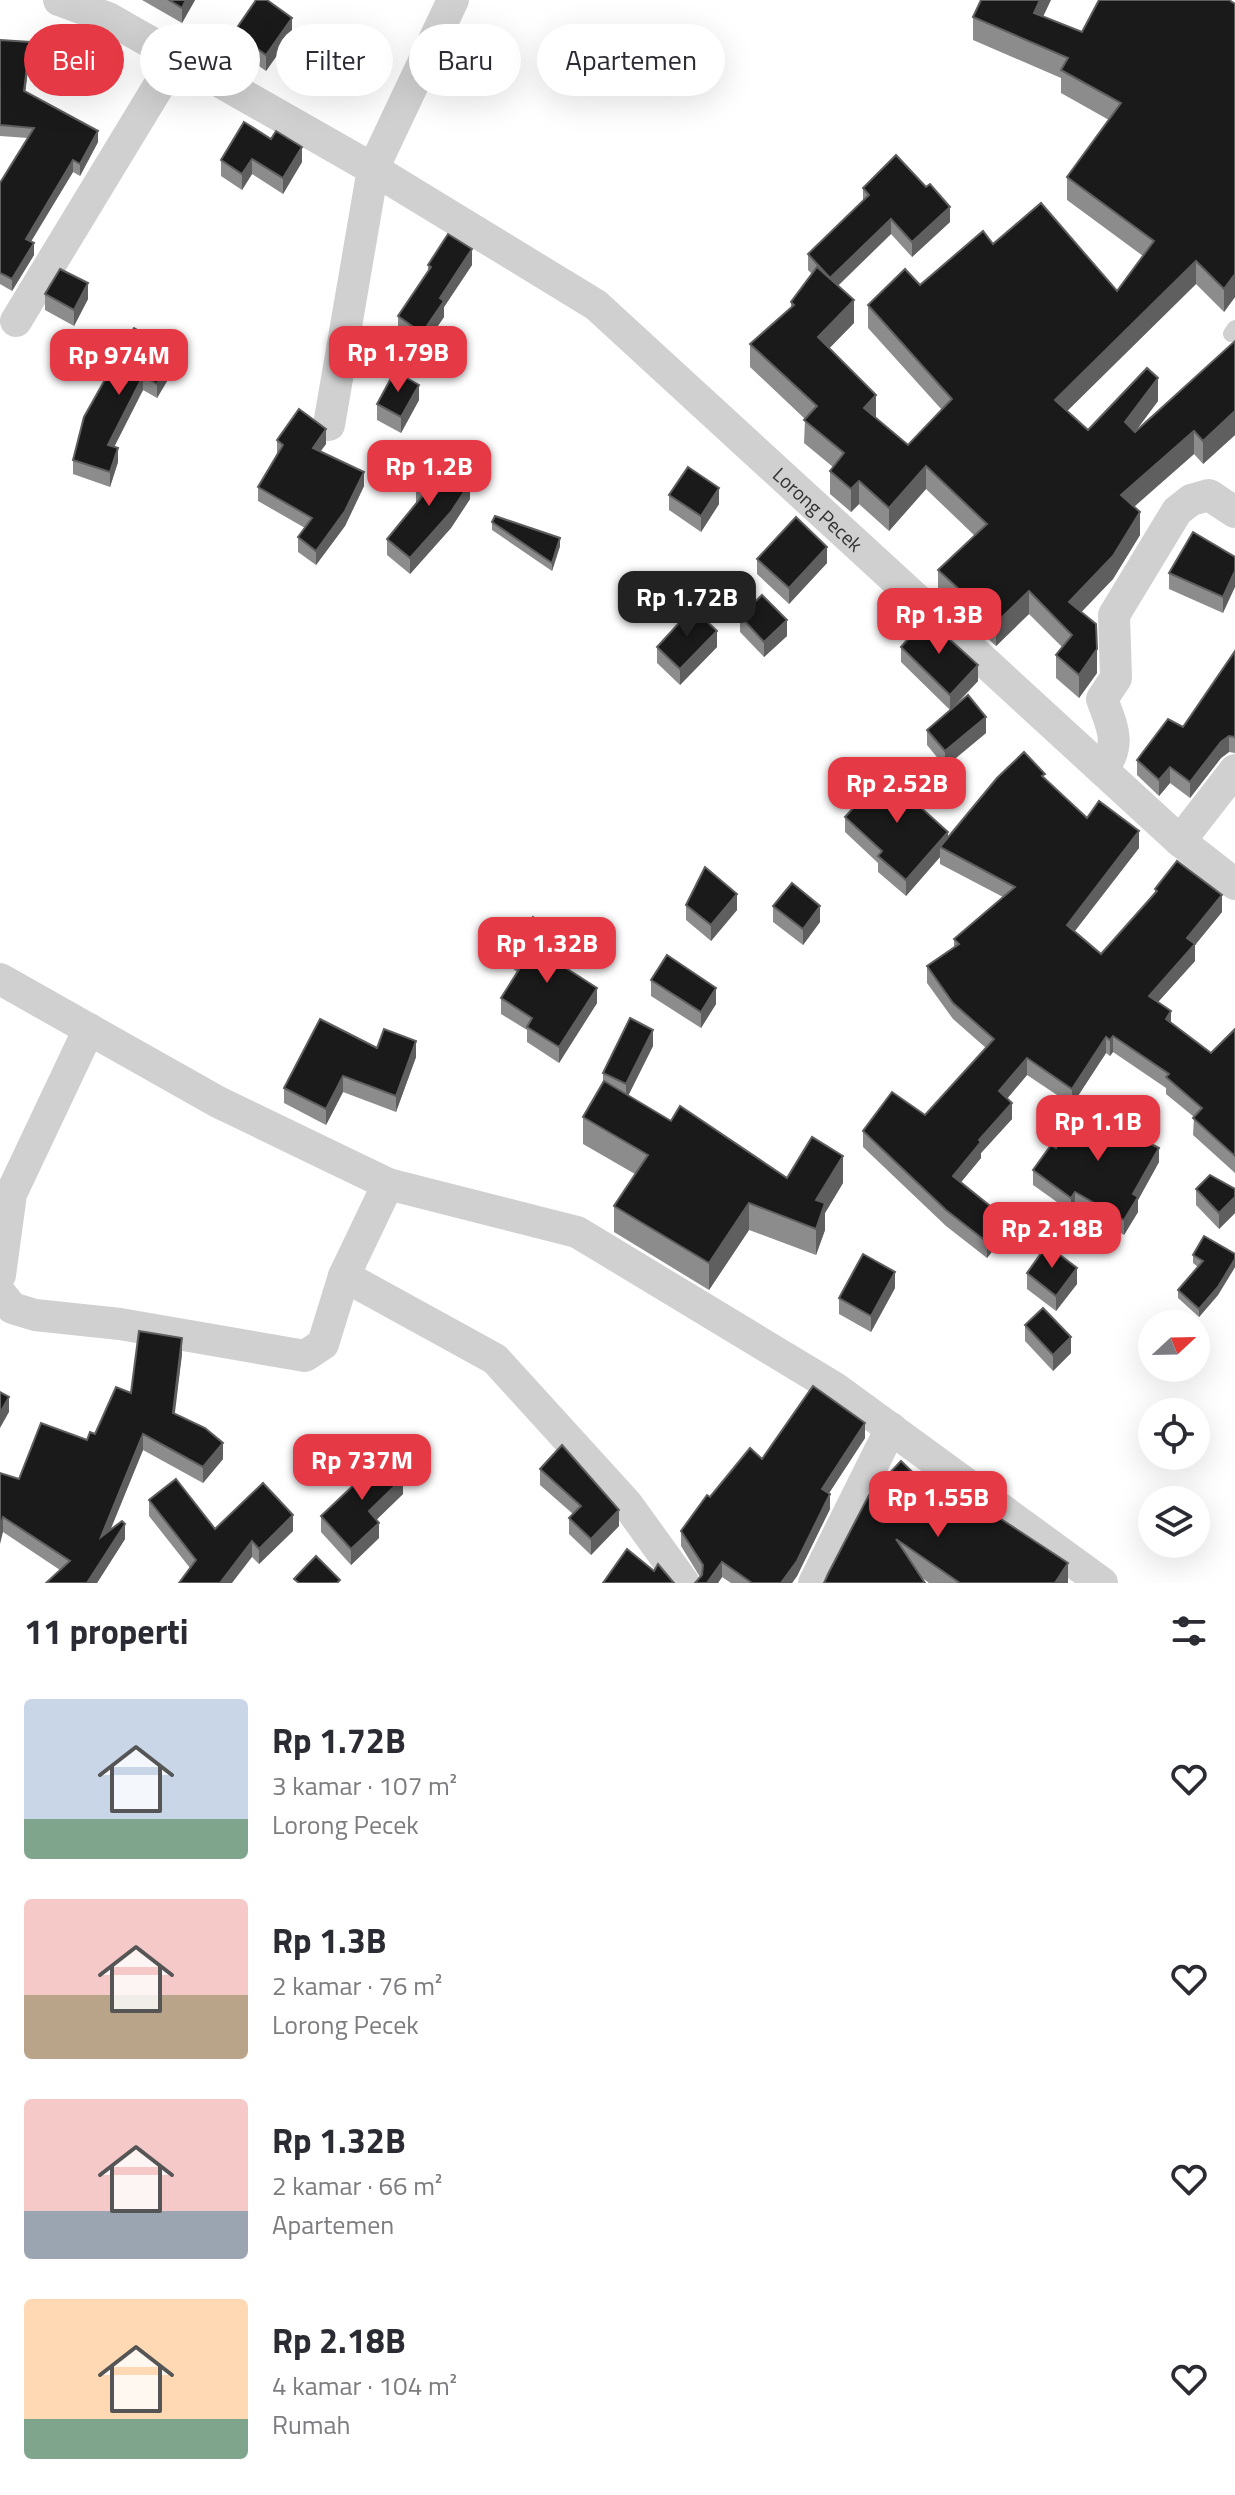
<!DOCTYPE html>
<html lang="id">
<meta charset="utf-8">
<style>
body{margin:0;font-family:"Titillium Web",sans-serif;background:#f2f2f3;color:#2b2b33;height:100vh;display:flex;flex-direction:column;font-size:30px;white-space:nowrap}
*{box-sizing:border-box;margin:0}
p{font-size:26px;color:#7c7c81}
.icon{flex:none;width:44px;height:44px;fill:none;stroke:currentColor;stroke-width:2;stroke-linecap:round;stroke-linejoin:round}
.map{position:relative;height:1583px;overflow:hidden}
.panel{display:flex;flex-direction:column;background:#fff;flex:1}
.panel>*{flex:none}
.banner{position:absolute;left:24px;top:24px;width:800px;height:72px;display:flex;gap:16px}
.needle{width:52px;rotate:68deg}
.buttons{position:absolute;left:1138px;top:1310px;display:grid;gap:16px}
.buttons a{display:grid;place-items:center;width:72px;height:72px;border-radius:50%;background:#fff;box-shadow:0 8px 32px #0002;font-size:40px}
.price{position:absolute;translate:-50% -68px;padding:0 18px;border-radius:16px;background:#e63946;color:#fff;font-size:26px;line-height:52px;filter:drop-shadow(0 2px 4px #0008)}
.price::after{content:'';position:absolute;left:50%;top:48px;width:24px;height:18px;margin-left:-12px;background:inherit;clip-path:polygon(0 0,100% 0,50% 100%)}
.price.on{background:#222;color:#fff}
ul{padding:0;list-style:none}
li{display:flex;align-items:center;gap:24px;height:200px;padding:0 24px}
li span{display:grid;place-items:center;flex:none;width:224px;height:160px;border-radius:8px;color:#555}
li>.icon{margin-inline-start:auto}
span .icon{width:96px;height:96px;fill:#fffc;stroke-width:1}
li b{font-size:34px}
h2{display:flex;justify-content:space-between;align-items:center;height:96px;padding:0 24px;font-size:34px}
.tag{padding:0 28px;border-radius:36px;background:#fff;box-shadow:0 8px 32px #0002;font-size:28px;line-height:72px}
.tag.on{background:#e63946;color:#fff}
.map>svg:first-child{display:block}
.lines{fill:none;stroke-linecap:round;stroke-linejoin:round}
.lane{stroke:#d0d0d0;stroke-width:16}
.street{stroke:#d0d0d0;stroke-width:32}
.wall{fill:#8c8c8c}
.shaded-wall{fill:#5f5f5f}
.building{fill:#1a1a1a;stroke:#5f5f5f;stroke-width:2}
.labels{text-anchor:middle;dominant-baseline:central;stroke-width:8;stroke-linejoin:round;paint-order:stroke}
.street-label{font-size:20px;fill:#333;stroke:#fff}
</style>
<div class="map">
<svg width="1235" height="1583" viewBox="0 0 1235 1583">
<rect width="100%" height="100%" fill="#fff"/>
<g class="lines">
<polyline class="lane" points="1231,334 1235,328"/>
<g class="street">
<path id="s1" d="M 59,0 L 108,18 L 373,169 L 596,305 L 1180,841 L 1235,884"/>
<polyline points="16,321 175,59"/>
<polyline points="329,425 373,169 453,0"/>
<path d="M 1103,770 C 1122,742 1112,727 1102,699 L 1116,678 L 1114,615 L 1177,511 L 1191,500 L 1209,495 L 1235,512"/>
<polyline points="1180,841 1235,770"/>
<polyline points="0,979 218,1102 388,1184 577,1232 835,1388 1102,1583"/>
<polyline points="0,1275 11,1194 89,1029"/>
<polyline points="344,1276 495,1359 627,1504 684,1583"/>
<polyline points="0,1293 12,1308 35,1315 120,1324 305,1356 323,1344 344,1276 388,1184"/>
<polyline points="814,1583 891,1428"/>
</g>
</g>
<g class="wall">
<polygon points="142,0 195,0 182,23"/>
<polygon points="1235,4 1235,297 1224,312 1196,284 1067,411 1088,430 1158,401 1135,432 1235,341 1235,435 1203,464 1194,454 1134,507 1140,535 1113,579 1081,612 1097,673 1079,698 1056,678 1056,655 1062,647 1029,614 996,646 938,593 938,570 975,536 926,489 889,531 859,504 851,512 830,494 830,471 833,467 804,443 805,419 750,367 750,344 791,308 791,302 812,274 808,270 808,254 863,201 863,188 950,222 912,257 891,234 838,286 854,323 829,348 876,418 908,445 942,410 868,328 868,305 920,285 993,244 1117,291 1143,256 1067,200 1067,177 1109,120 1061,93 1061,78 973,40 973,17 1043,17 1082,32"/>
<polygon points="234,32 292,34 266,71 234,48"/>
<polygon points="0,40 30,54 25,92 98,142 80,176 73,172 31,241 34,255 12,291 0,284 0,183 28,138 0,136"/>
<polygon points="244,122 302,162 283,194 252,174 242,190 221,176 221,160"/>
<polygon points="428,265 472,265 444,307 444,317 422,349 398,332 398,316 428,272"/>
<polygon points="45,294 88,299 74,326 45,310"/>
<polygon points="134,328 176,366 157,398 143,390 114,447 118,462 110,487 73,474 73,460"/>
<polygon points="419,400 401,433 377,420 377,404"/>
<polygon points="277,440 326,444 320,451 364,486 345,526 316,565 298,552 298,537 305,528 258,501 258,487 277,455"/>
<polygon points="416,489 470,499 451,528 410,574 387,555 387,539 416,504"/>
<polygon points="669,495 719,504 701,532 669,510"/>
<polygon points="492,522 560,546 552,571 492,530"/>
<polygon points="1235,557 1223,613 1169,589 1169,573"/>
<polygon points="757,559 827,563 789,604 757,574"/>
<polygon points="740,616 787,636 764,657 740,632"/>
<polygon points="657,647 717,647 680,685 657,663"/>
<polygon points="901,647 978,681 955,706 986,733 945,767 927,745 927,730 950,710 901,662"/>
<polygon points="1235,651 1235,753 1229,752 1221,758 1190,798 1170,783 1159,796 1137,775 1137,760 1183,727"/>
<polygon points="1045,779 1087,818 1139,848 1075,931 1101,954 1155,894 1155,889 1222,912 1195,945 1195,961 1158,1002 1171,1023 1211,1053 1235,1029 1235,1173 1193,1135 1194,1117 1166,1094 1166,1088 1113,1052 1110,1056 1106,1053 1072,1105 1027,1075 1007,1099 1012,1119 981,1153 981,1158 961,1182 1005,1235 987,1258 946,1226 863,1147 863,1131 925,1115 986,1048 953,1019 927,983 927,966 954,948 954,939 1003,897 940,864 940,857 906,896 878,872 878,863 845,832 845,817 912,799 948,837"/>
<polygon points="686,905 737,910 711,941 686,920"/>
<polygon points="773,906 820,922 803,945 773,922"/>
<polygon points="512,952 568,955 562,965 597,1003 559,1063 527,1042 527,1030 501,1014 501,998 517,972 512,968"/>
<polygon points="651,980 716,1004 701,1028 651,996"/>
<polygon points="653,1046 628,1096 671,1121 787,1178 843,1183 825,1213 825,1230 816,1255 749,1230 709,1290 614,1232 614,1206 635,1174 583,1144 583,1117 603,1082 603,1073"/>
<polygon points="377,1048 416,1057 396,1112 343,1092 326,1125 284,1103 284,1088"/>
<polygon points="1056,1148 1159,1162 1138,1200 1138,1212 1124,1235 1075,1206 1071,1212 1033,1185 1033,1170"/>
<polygon points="1196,1189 1235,1189 1235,1213 1219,1229 1196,1205"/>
<polygon points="1235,1254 1235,1267 1218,1295 1199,1317 1178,1298 1178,1290 1198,1267 1193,1263 1193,1255"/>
<polygon points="1027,1273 1077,1284 1056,1311 1027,1289"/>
<polygon points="895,1288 871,1332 839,1314 839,1298"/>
<polygon points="1025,1325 1071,1353 1053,1371 1025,1341"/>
<polygon points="182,1354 174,1414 223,1459 203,1483 143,1450 110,1530 125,1539 97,1583 46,1583 60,1570 3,1532 0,1473 19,1479 87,1440 95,1434 131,1393"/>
<polygon points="865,1438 829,1493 830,1509 797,1576 792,1583 731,1583 722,1577 718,1583 695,1583 700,1577 681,1546 681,1531 710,1497 762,1459"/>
<polygon points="540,1469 619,1526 591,1555 569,1534 569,1518 573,1514 540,1485"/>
<polygon points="354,1477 403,1494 376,1520 379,1538 351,1565 321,1532 321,1516 354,1485"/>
<polygon points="149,1500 215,1529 293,1531 259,1564 252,1557 190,1568 149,1516"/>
<polygon points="942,1501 1001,1519 1068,1583 929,1583 921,1577 828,1574"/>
</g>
<g class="shaded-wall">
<polygon points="186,0 195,0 182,23 182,8"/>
<polygon points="1040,0 1051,0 1034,36 1034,13"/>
<polygon points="292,18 292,34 266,71 266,55"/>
<polygon points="30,42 30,54 24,102 24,91"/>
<polygon points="98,131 98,142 80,176 80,164"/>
<polygon points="302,147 302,162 283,194 283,178"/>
<polygon points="252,159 252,174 242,190 242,174"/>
<polygon points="73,160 73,172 26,250 26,239"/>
<polygon points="950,207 950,222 912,257 912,242"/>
<polygon points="891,219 891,234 830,293 830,278"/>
<polygon points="34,243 34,255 12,291 12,279"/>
<polygon points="472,249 472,265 444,307 444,317 422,349 422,333 440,298"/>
<polygon points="1196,261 1196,284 1055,423 1055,400"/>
<polygon points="1235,274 1235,297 1224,312 1224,289"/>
<polygon points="88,283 88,299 74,326 74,310"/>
<polygon points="854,300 854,323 818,360 818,337"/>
<polygon points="176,352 176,366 157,398 157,384"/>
<polygon points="143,376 143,390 108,459 108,445"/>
<polygon points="1158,378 1158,401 1125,445 1125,422"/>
<polygon points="419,385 419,400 401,433 401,417"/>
<polygon points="876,395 876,418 864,408"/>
<polygon points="1235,411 1235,435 1203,464 1203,441"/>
<polygon points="326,429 326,444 313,462 313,448"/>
<polygon points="1194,431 1194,454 1121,518 1121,495"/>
<polygon points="118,448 118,462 110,487 110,472"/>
<polygon points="926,466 926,489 889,531 889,508"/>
<polygon points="364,472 364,486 345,526 316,565 316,551"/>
<polygon points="859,481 859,504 851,512 851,489"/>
<polygon points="470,483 470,499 451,528 410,574 410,558"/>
<polygon points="719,488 719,504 701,532 701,516"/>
<polygon points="1140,512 1140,535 1113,579 1069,625 1069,602"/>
<polygon points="560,538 560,546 552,571 552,563"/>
<polygon points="827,547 827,563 789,604 789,588"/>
<polygon points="1235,571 1235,587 1223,613 1223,597"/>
<polygon points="1029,591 1029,614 996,646 996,623"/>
<polygon points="787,620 787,636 764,657 764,642"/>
<polygon points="717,631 717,647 680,685 680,669"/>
<polygon points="1097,649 1097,673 1079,698 1079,675"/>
<polygon points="978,665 978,681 950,710 950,695"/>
<polygon points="986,717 986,733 945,767 945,751"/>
<polygon points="1229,736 1229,752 1221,758 1190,798 1190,782 1221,742"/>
<polygon points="1170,767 1170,783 1159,796 1159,780"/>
<polygon points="1139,831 1139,848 1067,941 1067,925"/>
<polygon points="948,832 948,848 940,847 940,857 906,896 906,880"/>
<polygon points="737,894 737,910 711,941 711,925"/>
<polygon points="1222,895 1222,912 1195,945 1195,961 1149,1012 1149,996 1187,938"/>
<polygon points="820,906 820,922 803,945 803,929"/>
<polygon points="568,939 568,955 555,977 555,961"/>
<polygon points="597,988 597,1003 559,1063 559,1047"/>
<polygon points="716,988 716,1004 701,1028 701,1012"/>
<polygon points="1171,1011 1171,1027 1166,1019"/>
<polygon points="653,1030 653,1046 626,1100 626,1084"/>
<polygon points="1113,1036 1113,1052 1110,1056 1110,1040"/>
<polygon points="1106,1037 1106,1053 1072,1105 1072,1089"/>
<polygon points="416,1041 416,1057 396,1112 396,1096"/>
<polygon points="1027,1058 1027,1075 999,1108 999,1091"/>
<polygon points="343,1076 343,1092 326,1125 326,1109"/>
<polygon points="1012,1103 1012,1119 981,1153 981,1158 953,1192 953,1176 979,1140"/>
<polygon points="1159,1148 1159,1162 1138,1200 1138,1212 1124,1235 1124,1220 1133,1194"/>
<polygon points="843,1156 843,1183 825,1213 825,1230 816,1255 816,1200"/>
<polygon points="1075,1192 1075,1206 1071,1212 1071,1198"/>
<polygon points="1235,1197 1235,1213 1219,1229 1219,1213"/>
<polygon points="749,1203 749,1230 709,1290 709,1263"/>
<polygon points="1005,1218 1005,1235 987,1258 987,1242"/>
<polygon points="1235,1259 1235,1267 1218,1295 1199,1317 1199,1309"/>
<polygon points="1077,1268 1077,1284 1056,1311 1056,1296"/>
<polygon points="895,1272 895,1288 871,1332 871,1316"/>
<polygon points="1071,1337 1071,1353 1053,1371 1053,1355"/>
<polygon points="182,1338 182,1354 173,1429 173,1413"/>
<polygon points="9,1397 9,1412 0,1428 0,1413"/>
<polygon points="865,1423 865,1438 822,1504 822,1489"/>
<polygon points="143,1434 143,1450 101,1553 101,1537"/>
<polygon points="223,1443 223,1459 203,1483 203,1467"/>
<polygon points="403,1478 403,1494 369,1527 369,1511"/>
<polygon points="830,1494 830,1509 797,1576 792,1583 781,1583"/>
<polygon points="619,1510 619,1526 591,1555 591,1539"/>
<polygon points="293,1515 293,1531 259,1564 259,1549"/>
<polygon points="3,1517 3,1532 0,1544 0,1528"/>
<polygon points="379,1523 379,1538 351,1565 351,1549"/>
<polygon points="125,1524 125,1539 97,1583 87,1583"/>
<polygon points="252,1541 252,1557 232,1583 220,1583"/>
<polygon points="722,1562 722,1577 718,1583 707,1583"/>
<polygon points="1068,1563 1068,1583 1055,1583"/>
</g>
<g class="building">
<polygon points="169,0 186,0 182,8"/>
<polygon points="256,0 267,0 292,18 266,55 234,32"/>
<polygon points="981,0 1040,0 1034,13 1082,32 1099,0 1229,0 1235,4 1235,274 1224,289 1196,261 1055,400 1088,430 1147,368 1158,378 1125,422 1135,432 1235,341 1235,411 1203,441 1194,431 1121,495 1140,512 1113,556 1069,602 1096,624 1097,649 1079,675 1056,655 1072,635 1029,591 996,623 938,570 987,524 926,466 889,508 859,481 851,489 830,471 844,453 804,420 817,406 750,344 794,305 791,302 817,267 854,300 818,337 876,395 864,408 908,445 952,399 868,305 905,269 920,285 983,231 993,244 1041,203 1117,291 1154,241 1067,177 1121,103 1061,70 1068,58 973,17"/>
<polygon points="0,40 30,42 24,91 98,131 80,164 73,160 26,239 34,243 12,279 0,273 0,183 34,128 0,125"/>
<polygon points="244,122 271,139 276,131 302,147 283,178 252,159 242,174 221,160"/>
<polygon points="896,155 926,187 930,184 950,207 912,242 891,219 830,278 808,254 869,195 863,188"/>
<polygon points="448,234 472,249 440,298 444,301 422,333 398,316 431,267 428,265"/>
<polygon points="60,269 88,283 74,310 45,294"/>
<polygon points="134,328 176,352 157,384 143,376 108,445 118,448 110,472 73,460 84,417"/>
<polygon points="395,371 419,385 401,417 377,404"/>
<polygon points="299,409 326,429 313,448 364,472 345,511 316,551 298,537 312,518 258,487 283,445 277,440"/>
<polygon points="434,460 470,483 451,512 410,558 387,539 424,494 416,489"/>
<polygon points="688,467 719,488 701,516 669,495"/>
<polygon points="495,516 560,538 552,563 492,522"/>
<polygon points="796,517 827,547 789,588 757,559"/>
<polygon points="1193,532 1235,557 1235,571 1223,597 1169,573"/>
<polygon points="762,595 787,620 764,642 740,616"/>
<polygon points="693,608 717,631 680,669 657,647"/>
<polygon points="926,618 978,665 950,695 901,647"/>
<polygon points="1235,651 1235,737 1229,736 1221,742 1190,782 1170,767 1159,780 1137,760 1168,719 1183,727"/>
<polygon points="968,695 986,717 945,751 927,730"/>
<polygon points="1024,752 1045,774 1042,776 1087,818 1099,801 1139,831 1067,925 1101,954 1157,891 1155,889 1177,861 1222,895 1187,938 1195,944 1149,996 1171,1011 1166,1019 1211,1053 1235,1029 1235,1156 1193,1118 1202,1108 1166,1077 1169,1074 1113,1036 1110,1040 1106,1037 1072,1089 1027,1058 999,1091 1012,1103 979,1140 981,1142 953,1176 1005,1218 987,1242 946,1210 863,1131 892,1092 925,1115 994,1039 953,1003 927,966 959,944 954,939 1015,887 940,847 997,778"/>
<polygon points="888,770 912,791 908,796 948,832 906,880 878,856 882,851 845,817"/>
<polygon points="705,867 737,894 711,925 686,905"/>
<polygon points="792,883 820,906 803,929 773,906"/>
<polygon points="533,917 568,939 555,961 597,988 559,1047 527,1027 532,1018 501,998 525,960 512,952"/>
<polygon points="667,955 716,988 701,1012 651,980"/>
<polygon points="630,1018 653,1030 626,1084 603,1073"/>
<polygon points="320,1019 377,1048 384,1029 416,1041 396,1096 343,1076 326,1109 284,1088"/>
<polygon points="604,1081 671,1121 680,1106 787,1178 812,1137 843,1156 816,1200 825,1203 816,1229 749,1203 709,1263 614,1206 648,1155 583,1117"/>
<polygon points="1078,1107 1159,1148 1133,1194 1138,1197 1124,1220 1075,1192 1071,1198 1033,1170 1051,1145 1056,1148"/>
<polygon points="1210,1175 1235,1189 1235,1197 1219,1213 1196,1189"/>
<polygon points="1204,1236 1235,1254 1235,1259 1218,1287 1199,1309 1178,1290 1203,1261 1193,1255"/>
<polygon points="1047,1245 1077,1268 1056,1296 1027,1273"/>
<polygon points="863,1254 895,1272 871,1316 839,1298"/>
<polygon points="1043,1308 1071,1337 1053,1355 1025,1325"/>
<polygon points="139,1331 182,1338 173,1413 205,1428 223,1443 203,1467 143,1434 101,1537 122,1521 125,1524 87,1583 46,1583 70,1561 3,1517 0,1528 0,1473 19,1479 41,1423 87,1440 90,1432 95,1434 116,1387 131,1393"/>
<polygon points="813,1386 865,1423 822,1489 830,1494 797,1561 781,1583 752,1583 722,1562 707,1583 695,1583 702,1575 703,1565 681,1531 707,1495 710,1497 750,1448 762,1459"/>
<polygon points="0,1392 9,1397 0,1413"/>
<polygon points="562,1445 619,1510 591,1539 569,1518 581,1506 540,1469"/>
<polygon points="379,1454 403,1478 369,1511 379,1523 351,1549 321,1516 358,1481 354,1477"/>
<polygon points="901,1461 942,1501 955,1481 1001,1513 998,1517 1068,1563 1055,1583 960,1583 896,1539 925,1583 824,1583 828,1574 869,1495"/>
<polygon points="176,1479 215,1529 263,1483 293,1515 259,1549 252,1541 220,1583 179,1583 196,1560 149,1500"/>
<polygon points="627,1549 654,1571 658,1564 674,1583 603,1583"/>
<polygon points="316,1556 340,1580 337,1583 299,1583 294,1579"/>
</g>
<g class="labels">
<g class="street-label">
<text stroke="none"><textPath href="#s1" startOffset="920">Lorong Pecek</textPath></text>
</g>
</g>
</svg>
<div class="buttons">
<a><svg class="needle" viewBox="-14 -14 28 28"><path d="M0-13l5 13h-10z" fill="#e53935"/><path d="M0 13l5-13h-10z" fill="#7c7c81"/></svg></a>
<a><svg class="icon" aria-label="locate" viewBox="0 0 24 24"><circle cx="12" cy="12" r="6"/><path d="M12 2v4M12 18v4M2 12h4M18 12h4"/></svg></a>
<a><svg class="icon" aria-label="layers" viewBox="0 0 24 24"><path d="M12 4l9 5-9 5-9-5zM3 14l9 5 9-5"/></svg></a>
</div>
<b class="price" style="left:398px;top:394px">Rp 1.79B</b>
<b class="price" style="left:119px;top:397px">Rp 974M</b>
<b class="price" style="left:429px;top:508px">Rp 1.2B</b>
<b class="price on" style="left:687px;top:639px">Rp 1.72B</b>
<b class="price" style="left:939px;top:656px">Rp 1.3B</b>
<b class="price" style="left:897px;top:825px">Rp 2.52B</b>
<b class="price" style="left:547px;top:985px">Rp 1.32B</b>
<b class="price" style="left:1098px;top:1163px">Rp 1.1B</b>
<b class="price" style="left:1052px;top:1270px">Rp 2.18B</b>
<b class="price" style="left:362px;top:1502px">Rp 737M</b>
<b class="price" style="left:938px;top:1539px">Rp 1.55B</b>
<div class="banner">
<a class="tag on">Beli</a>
<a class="tag">Sewa</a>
<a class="tag">Filter</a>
<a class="tag">Baru</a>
<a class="tag">Apartemen</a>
</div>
</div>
<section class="panel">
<h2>11 properti<svg class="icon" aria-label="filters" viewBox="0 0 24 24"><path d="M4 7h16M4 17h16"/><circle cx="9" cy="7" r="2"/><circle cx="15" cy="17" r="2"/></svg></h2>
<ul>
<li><span style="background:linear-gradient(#c9d6e8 75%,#7fa58c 0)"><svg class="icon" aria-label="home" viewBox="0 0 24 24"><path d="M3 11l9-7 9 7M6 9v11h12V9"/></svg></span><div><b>Rp 1.72B</b><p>3 kamar · 107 m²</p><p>Lorong Pecek</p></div><svg class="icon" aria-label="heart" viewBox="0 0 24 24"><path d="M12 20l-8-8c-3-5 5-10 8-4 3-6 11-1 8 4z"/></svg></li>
<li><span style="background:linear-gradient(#f6c9c9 60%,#b9a48a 0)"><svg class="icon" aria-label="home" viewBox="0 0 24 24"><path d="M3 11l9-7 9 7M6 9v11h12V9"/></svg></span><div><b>Rp 1.3B</b><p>2 kamar · 76 m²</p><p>Lorong Pecek</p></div><svg class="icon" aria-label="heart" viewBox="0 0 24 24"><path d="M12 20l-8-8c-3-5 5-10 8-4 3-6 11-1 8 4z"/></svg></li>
<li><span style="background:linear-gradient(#f6c9c9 70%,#9aa5b1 0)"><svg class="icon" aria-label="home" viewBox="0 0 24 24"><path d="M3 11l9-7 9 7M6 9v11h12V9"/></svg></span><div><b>Rp 1.32B</b><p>2 kamar · 66 m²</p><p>Apartemen</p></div><svg class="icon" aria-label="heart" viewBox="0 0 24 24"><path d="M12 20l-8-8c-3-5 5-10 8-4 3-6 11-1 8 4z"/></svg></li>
<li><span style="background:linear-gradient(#ffd9b3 75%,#7fa58c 0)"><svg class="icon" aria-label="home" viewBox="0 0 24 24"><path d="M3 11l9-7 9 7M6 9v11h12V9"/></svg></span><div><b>Rp 2.18B</b><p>4 kamar · 104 m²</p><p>Rumah</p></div><svg class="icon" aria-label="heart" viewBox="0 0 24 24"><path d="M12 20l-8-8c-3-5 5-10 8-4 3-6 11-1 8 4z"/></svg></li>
</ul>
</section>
